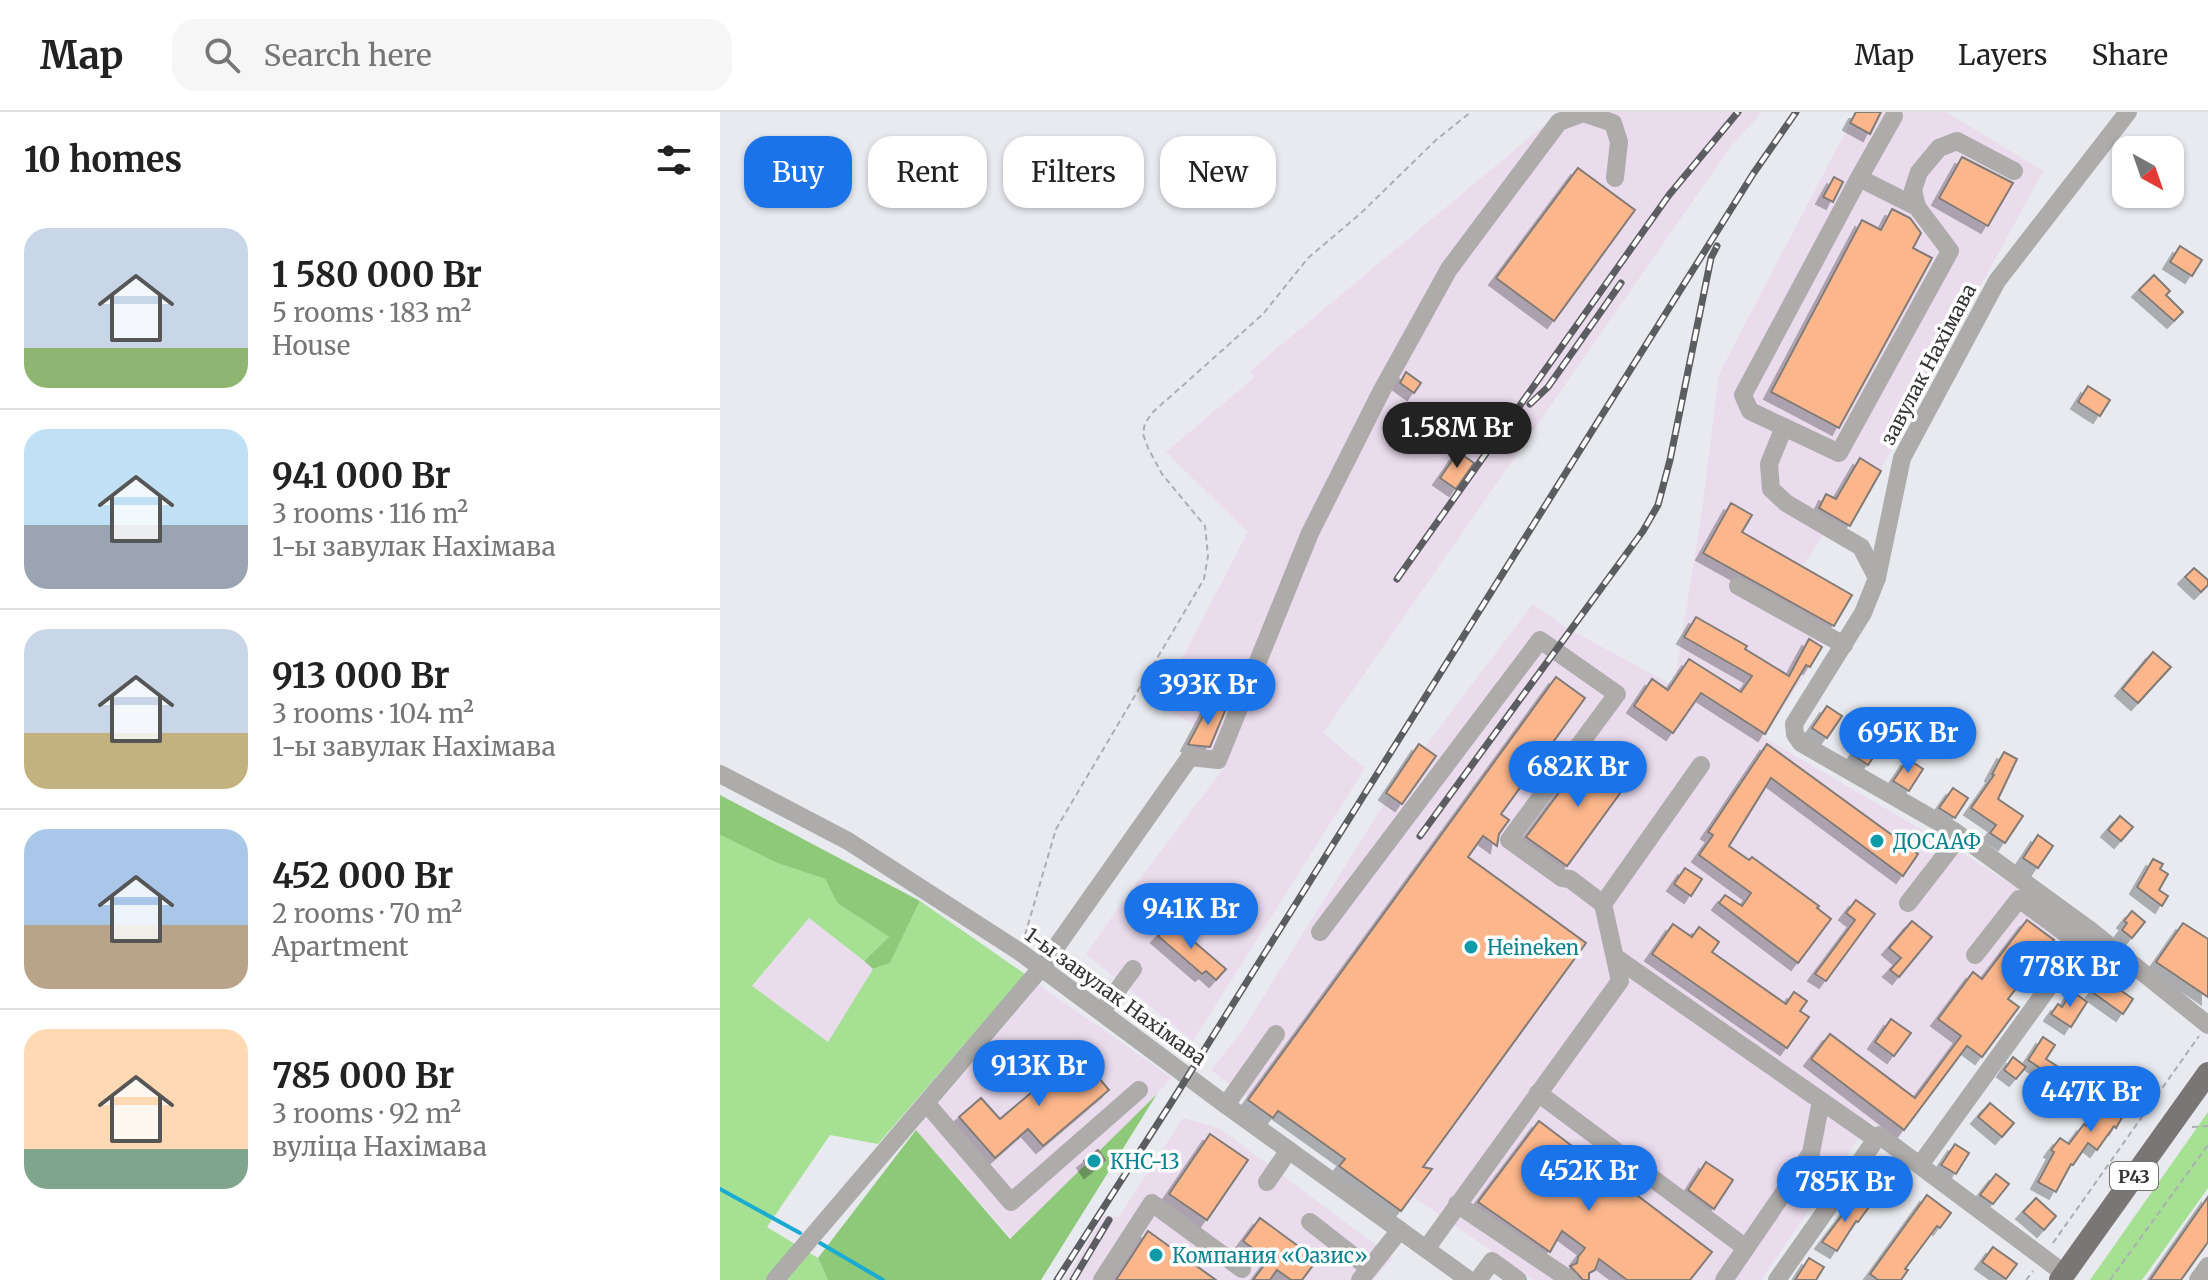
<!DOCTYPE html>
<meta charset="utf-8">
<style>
body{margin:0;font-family:Merriweather,serif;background:#f6f6f6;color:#222;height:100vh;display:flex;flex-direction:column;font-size:30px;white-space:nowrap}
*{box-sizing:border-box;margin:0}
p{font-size:26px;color:#767676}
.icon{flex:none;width:44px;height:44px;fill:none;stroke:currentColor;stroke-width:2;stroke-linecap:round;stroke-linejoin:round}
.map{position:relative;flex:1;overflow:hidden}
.sheet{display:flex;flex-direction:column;background:#fff;width:720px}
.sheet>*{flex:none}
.guide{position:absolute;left:24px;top:24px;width:760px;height:72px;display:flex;gap:16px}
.needle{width:52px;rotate:140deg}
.tools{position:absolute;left:1392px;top:24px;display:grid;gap:16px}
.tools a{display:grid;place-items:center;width:72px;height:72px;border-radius:16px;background:#fff;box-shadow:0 2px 6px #0004;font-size:40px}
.price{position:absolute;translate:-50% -68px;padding:0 18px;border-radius:28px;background:#1a73e8;color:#fff;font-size:26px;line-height:52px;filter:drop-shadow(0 2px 4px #0008)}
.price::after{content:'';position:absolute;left:50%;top:48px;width:24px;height:18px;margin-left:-12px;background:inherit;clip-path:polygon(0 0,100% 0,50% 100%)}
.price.current{background:#222;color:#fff}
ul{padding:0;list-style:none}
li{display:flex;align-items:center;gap:24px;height:200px;padding:0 24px}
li+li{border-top:2px solid #e0e0e0}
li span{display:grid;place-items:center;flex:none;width:224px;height:160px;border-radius:24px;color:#555}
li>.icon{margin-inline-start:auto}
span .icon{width:96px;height:96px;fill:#fffc;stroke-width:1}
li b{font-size:34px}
h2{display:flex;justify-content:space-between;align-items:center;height:96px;padding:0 24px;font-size:34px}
.tag{padding:0 28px;border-radius:24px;background:#fff;box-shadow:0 2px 6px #0004;font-size:28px;line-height:72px}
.tag.current{background:#1a73e8;color:#fff}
header{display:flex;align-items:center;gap:48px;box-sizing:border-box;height:112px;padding:0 40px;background:#fff;border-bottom:2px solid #e0e0e0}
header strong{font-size:38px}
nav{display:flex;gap:44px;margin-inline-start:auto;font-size:28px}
.search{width:560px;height:72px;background:#f6f6f6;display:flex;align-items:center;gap:20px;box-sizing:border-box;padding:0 28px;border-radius:24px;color:#767676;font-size:30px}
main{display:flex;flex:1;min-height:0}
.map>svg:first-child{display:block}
.industrial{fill:#eadbed}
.green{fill:#a6e093}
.forest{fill:#8ec97a}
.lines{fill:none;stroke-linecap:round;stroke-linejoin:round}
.stream{stroke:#1aabd2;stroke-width:4}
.building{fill:#fbb68b;stroke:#807b78;stroke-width:2;filter:url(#shadow)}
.path{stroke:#adaeb3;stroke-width:2;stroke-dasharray:6 4;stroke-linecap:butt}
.minor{stroke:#aeabab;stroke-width:18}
.major{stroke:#7b7676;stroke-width:22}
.rail-casing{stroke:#5c5d60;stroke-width:7}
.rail{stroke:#fff;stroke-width:4;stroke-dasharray:12;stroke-linecap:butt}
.culture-dot{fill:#0f9aa8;stroke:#fff;stroke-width:3}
.labels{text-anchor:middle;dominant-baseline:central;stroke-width:7;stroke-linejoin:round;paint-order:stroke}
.shield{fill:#fff;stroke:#707172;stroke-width:2}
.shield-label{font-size:18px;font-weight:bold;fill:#333436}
.street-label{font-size:20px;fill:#333436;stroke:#fff}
.culture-label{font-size:20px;fill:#0d838f;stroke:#fff;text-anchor:start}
</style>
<header>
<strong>Map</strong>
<div class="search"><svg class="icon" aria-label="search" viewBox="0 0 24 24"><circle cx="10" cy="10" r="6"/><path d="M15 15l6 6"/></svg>Search here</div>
<nav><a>Map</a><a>Layers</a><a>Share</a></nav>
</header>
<main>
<section class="sheet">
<h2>10 homes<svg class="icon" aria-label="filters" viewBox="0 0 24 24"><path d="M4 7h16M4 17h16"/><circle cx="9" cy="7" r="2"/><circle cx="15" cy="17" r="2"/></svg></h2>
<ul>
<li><span style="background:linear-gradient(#c9d6e8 75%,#8fb573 0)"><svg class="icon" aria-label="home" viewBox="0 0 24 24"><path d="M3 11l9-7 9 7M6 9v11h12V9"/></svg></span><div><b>1 580 000 Br</b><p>5 rooms · 183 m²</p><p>House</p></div></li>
<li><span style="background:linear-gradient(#bfe0f5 60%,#9aa5b1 0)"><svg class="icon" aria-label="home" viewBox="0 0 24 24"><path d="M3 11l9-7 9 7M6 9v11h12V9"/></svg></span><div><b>941 000 Br</b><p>3 rooms · 116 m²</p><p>1-ы завулак Нахімава</p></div></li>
<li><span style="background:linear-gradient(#c9d6e8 65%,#c2b280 0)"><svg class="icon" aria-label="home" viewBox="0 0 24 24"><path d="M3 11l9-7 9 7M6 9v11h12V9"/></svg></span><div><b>913 000 Br</b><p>3 rooms · 104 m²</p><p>1-ы завулак Нахімава</p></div></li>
<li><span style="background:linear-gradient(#a9c7e8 60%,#b9a48a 0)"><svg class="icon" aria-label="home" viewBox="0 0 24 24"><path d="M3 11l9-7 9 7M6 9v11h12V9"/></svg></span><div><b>452 000 Br</b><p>2 rooms · 70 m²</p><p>Apartment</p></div></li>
<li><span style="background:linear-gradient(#ffd9b3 75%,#7fa58c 0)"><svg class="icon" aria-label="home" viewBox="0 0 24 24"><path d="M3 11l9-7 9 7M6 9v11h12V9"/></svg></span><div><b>785 000 Br</b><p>3 rooms · 92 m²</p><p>вуліца Нахімава</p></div></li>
</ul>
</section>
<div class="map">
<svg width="1488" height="1168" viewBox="0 0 1488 1168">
<defs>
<filter id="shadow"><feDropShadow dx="-7" dy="7" stdDeviation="0" flood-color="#0004"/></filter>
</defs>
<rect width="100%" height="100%" fill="#e8eaef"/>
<g class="industrial">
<polygon points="840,0 1042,0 1011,34 603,621 645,656 473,929 366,842 409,781 505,655 468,632 477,614 438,593 528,420 446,340 535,265 530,259"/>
<polygon points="1136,0 1226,0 1323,59 1129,415 1113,407 1083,454 1132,483 1090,555 1043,625 1252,747 1348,808 1289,887 1300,896 1262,945 1247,935 1177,1028 1150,1009 1041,1168 814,1168 692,1084 619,1054 624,1046 558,999 553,1006 491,958 520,922 669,684 666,681 698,630 705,635 813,492 845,515 954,574 983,392 999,262"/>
<polygon points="89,806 153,857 108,930 32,875"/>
<polygon points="319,873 452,966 294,1129 196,1018"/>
<polygon points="463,1006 499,1016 673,1146 653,1168 345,1168 384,1104 399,1105"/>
</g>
<g class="green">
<polygon points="0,723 57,751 105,767 117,791 169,825 144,849 89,806 32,874 108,930 153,857 170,851 200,789 305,862 158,1032 110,1023 47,1115 98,1146 108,1168 0,1168"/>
<polygon points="1488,1000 1488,1076 1422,1168 1370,1168"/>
</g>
<g class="forest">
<polygon points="0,683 200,789 170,851 153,857 144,849 169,825 117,791 105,767 57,751 0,723"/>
<polygon points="437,982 321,1168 108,1168 98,1146 196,1018 290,1127"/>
</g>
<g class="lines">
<g class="stream">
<polyline points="0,1077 80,1121"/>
<polyline points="100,1131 163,1168"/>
</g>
</g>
<g class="building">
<polygon points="1136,0 1161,0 1150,22 1130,11"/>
<polygon points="1242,45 1293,71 1268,114 1219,86"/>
<polygon points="858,56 915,98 834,209 776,166"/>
<polygon points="1114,65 1123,70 1113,90 1103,85"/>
<polygon points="1172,97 1190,106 1201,121 1193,136 1212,146 1119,316 1051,280 1142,108 1161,118"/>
<polygon points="1460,134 1482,148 1472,164 1450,150"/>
<polygon points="1434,163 1450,179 1446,183 1463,200 1454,209 1419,178"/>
<polygon points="686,260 701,271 694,281 680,271"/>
<polygon points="1368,274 1390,288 1380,304 1358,290"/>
<polygon points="738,340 754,351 736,377 720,366"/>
<polygon points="1140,346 1161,359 1130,414 1099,396 1106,382 1116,387"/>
<polygon points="1011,391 1032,403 1022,420 1132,483 1114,514 983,441"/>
<polygon points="1474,456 1488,468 1488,473 1481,480 1465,465"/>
<polygon points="976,505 1027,534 1025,537 1069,564 1089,527 1102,535 1090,555 1086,553 1045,622 981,581 953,621 914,594 932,567 948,578 969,547 1021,580 1032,564 964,525"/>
<polygon points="1433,540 1451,555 1418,591 1402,577"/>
<polygon points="836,565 865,586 781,702 789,708 779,722 777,734 763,724 748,745 866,831 703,1055 712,1057 681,1099 619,1054 625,1047 558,999 553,1006 528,988"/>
<polygon points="490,591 505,599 490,635 470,633 468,632"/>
<polygon points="1107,594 1122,604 1107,626 1092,616"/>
<polygon points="1148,620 1163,631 1148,653 1133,643"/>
<polygon points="699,632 716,644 682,692 666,681"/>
<polygon points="1047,632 1198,742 1183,764 1051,666 1009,734 1029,748 1032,745 1099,794 1097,796 1111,807 1078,851 999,791 1005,783 1022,794 1031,781 979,743 993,723 988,720"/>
<polygon points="869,640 909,669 847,754 806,725"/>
<polygon points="1284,640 1297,647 1278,687 1303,704 1285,731 1270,721 1276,713 1251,696 1274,663 1272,662"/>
<polygon points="1188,647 1203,657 1189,679 1173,669"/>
<polygon points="1233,676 1248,686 1235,706 1219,696"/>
<polygon points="1400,704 1413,715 1401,729 1388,718"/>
<polygon points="1318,723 1333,734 1318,756 1303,746"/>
<polygon points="1433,747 1443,752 1440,757 1448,762 1439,778 1448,784 1442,794 1417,775"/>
<polygon points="965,756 982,767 971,784 954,772"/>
<polygon points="1136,788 1155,802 1106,869 1095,862 1135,808 1126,801"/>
<polygon points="1412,799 1425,810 1412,826 1402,818 1407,811 1404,809"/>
<polygon points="1307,808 1334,828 1288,887 1299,895 1262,945 1247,934 1184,1018 1091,947 1110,922 1195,986 1241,924 1218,907 1253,860 1262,867"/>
<polygon points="1192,809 1212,825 1179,865 1170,858 1181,846 1169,836"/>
<polygon points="451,810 506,857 496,868 486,859 482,862 438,824"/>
<polygon points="1463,811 1488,827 1488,885 1436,850"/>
<polygon points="953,812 972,825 979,815 999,830 992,840 1066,892 1074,880 1087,889 1080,899 1089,905 1067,936 932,842"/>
<polygon points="1383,866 1413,887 1403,902 1372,880"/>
<polygon points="1352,879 1367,890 1351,915 1331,902 1338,892 1342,895"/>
<polygon points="1171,907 1191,921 1174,944 1155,930"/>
<polygon points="1323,925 1335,933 1326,947 1343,958 1333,972 1324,965 1327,961 1308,948"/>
<polygon points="358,941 389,978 323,1034 308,1017 275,1046 239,1005 261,986 280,1007"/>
<polygon points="1293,945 1306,955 1296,967 1284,958"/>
<polygon points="1416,964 1433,976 1421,994 1412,988 1396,1016 1394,1014 1377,1038 1368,1031 1353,1053 1351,1052 1336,1080 1318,1070 1334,1040 1331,1038 1340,1026 1349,1032 1364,1012 1366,1014 1382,987 1396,996"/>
<polygon points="1270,991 1294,1011 1282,1025 1258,1005"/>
<polygon points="819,1009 992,1140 970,1168 907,1168 879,1147 875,1158 869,1161 869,1168 863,1168 850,1154 857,1151 858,1145 865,1136 842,1119 830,1140 758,1090"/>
<polygon points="490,1022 528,1048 487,1108 449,1082"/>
<polygon points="1235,1032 1249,1041 1236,1062 1221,1053"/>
<polygon points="378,1038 385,1048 371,1059 364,1049"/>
<polygon points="986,1050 1013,1068 994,1097 968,1078"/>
<polygon points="1162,1050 1184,1064 1175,1077 1153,1064"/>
<polygon points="1276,1062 1289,1072 1273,1092 1260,1083"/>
<polygon points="1207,1083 1231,1101 1220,1116 1217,1114 1185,1157 1188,1158 1181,1168 1158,1168 1150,1162"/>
<polygon points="1488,1085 1488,1130 1461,1168 1430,1168"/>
<polygon points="1135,1086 1149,1095 1138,1110 1136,1109 1117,1139 1102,1130"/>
<polygon points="1316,1086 1336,1104 1324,1118 1303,1100"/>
<polygon points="540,1106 597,1148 582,1168 571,1168 557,1158 550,1168 533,1168 548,1148 523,1129"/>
<polygon points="428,1119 496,1168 396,1168"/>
<polygon points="1273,1135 1297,1152 1286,1167 1262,1150"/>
<polygon points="1089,1146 1104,1155 1096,1168 1075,1168"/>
</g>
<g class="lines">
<g class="path">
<polyline points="305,823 336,717 484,467 488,444 485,414 442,362 428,336 423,322 425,311 433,300 543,202 588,146 640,102 716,28 751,0"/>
<polyline points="1472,1015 1488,1014"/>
<polyline points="1333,1131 1479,924"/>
<polyline points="1306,1168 1313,1159"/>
<polyline points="1390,1168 1488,1033"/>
</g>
<g class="minor">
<polyline points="1408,0 1277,169 1182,346 1157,466 1143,501 1074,612 1075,622 1081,631 1234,719 1370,818 1488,913"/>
<polyline points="1139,66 1174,4"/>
<polyline points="1064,315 1030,299 1023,283 1139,66 1197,95"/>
<polyline points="1157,466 1141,435 1066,391 1051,377 1049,352 1064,315 1119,341 1230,139 1197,95 1193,78 1199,60 1219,36 1237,29 1294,59"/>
<polyline points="1018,474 1124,533"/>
<polyline points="0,662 128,729 300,840 506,993 749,1168"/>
<polyline points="1188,791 1240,724"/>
<polyline points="600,820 820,528 897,582 789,728 842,766 850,767 883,792"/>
<polyline points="1255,843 1299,787 1360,832"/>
<polyline points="895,845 1156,1027"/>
<polyline points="382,899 413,857"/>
<polyline points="818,981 1026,1136"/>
<polyline points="207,992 291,1090 419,978"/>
<polyline points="506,993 556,922"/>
<polyline points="1200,1053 1370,818"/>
<polyline points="547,1070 569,1038"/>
<polyline points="737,1092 850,1168"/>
<polyline points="590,1110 649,1156"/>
<polyline points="706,1137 900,869 883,792 981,653"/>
<polyline points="55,1168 322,855 470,645 498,648 590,421 662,278 729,157 839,10 863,1 893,11 899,30 895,66"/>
<polyline points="382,1168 432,1091 522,1157"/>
<polyline points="640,1168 680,1118"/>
<polyline points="758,1168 772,1149 798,1168"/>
<polyline points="1004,1168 1091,1041 1101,989"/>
<polyline points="1057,1168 1159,1023 1345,1162"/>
<polyline points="1478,1168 1488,1154"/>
</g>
<polyline class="major" points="1340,1168 1488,961"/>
<defs>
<g id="rail">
<polyline points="810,292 828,275 901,171"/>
<polyline points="677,467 949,83 1018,0"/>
<polyline points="700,724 923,419 938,393 950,348 991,146 997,134"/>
<polyline points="337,1168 451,991 1033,62 1076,0"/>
<polyline points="353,1168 389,1108"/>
</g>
</defs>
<use href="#rail" class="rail-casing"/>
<use href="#rail" class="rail"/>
</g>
<g class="culture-dot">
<circle cx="1157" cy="729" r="8"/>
<circle cx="751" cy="835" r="8"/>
<circle cx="374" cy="1049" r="8"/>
<circle cx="436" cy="1143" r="8"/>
</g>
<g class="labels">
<rect class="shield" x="1390" y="1050" width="48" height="28" rx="6"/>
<g class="shield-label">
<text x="1414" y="1064">Р43</text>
</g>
<g class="street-label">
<text transform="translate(1208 252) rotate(-62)">завулак Нахімава</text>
<text transform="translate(396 884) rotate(36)">1-ы завулак Нахімава</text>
</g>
<g class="culture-label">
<text x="1173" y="729">ДОСААФ</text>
<text x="767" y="835">Heineken</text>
<text x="390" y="1049">КНС-13</text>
<text x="452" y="1143">Компания «Оазис»</text>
</g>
</g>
</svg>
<div class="tools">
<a><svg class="needle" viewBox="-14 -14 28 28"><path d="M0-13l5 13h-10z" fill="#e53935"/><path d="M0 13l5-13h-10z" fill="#767676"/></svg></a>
</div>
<b class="price current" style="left:737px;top:358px">1.58M Br</b>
<b class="price" style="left:488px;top:615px">393K Br</b>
<b class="price" style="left:1188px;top:663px">695K Br</b>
<b class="price" style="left:858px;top:697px">682K Br</b>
<b class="price" style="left:471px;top:839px">941K Br</b>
<b class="price" style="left:1350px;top:897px">778K Br</b>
<b class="price" style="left:319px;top:996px">913K Br</b>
<b class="price" style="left:1371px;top:1022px">447K Br</b>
<b class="price" style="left:869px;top:1101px">452K Br</b>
<b class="price" style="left:1125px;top:1112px">785K Br</b>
<div class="guide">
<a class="tag current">Buy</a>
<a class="tag">Rent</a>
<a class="tag">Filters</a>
<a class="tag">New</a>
</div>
</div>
</main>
